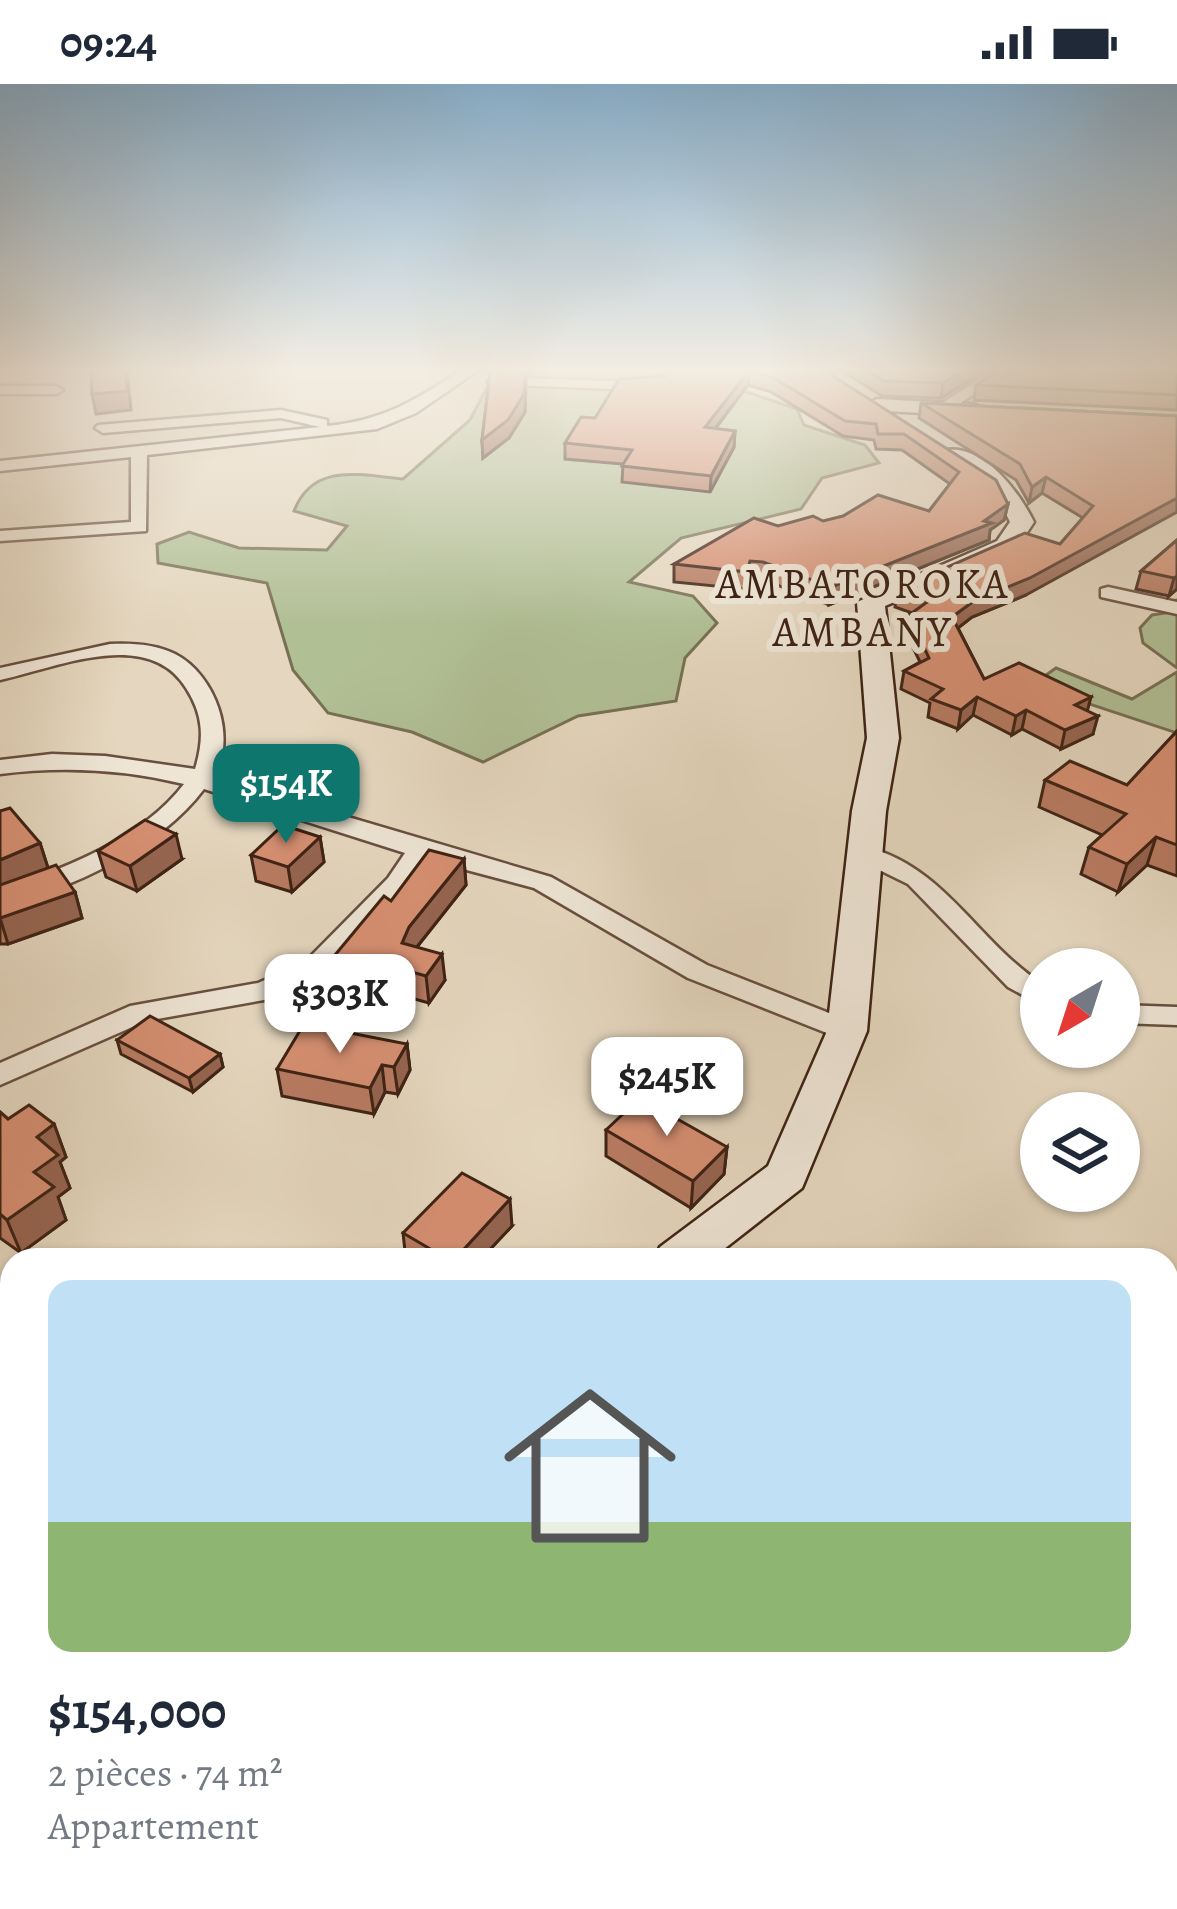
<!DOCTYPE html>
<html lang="fr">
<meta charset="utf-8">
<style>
body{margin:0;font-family:Alegreya,serif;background:#f6f6f7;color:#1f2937;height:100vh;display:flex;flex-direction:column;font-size:45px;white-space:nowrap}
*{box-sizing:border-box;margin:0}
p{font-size:39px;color:#747a83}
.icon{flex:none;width:66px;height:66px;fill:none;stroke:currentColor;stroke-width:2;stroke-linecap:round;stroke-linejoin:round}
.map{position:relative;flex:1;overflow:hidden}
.drawer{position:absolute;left:0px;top:1164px;width:1179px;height:663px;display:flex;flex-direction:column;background:#fff;border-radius:36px 36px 0 0;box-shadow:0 3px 9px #0004}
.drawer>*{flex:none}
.needle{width:78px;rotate:219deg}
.tools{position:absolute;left:1020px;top:864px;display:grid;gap:24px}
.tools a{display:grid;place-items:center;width:120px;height:120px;border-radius:50%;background:#fff;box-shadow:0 3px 9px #0004;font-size:60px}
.price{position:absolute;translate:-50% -102px;padding:0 27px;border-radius:24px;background:#fff;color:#222;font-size:39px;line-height:78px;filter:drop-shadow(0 3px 6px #0008)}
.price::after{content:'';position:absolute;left:50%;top:72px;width:36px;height:27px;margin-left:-18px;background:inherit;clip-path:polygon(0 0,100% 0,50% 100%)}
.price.selected{background:#0f766e;color:#fff}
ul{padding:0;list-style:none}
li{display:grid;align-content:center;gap:24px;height:636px;padding:0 48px}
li+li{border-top:3px solid #e0e1e3}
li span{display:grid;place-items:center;height:372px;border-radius:24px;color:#555}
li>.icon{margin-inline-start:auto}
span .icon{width:216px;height:216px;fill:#fffc;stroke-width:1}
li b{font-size:51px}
.status{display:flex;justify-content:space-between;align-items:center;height:84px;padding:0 60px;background:#fff;direction:ltr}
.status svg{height:33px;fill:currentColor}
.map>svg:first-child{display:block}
.green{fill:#b1bf95;stroke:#787054;stroke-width:3}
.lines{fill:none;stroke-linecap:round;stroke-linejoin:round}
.street-casing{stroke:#684f3f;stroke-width:5}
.secondary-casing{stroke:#3e2214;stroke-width:5}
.street{fill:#eee5d5;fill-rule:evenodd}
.secondary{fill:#eee5d5;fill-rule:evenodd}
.wall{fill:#b87b62;stroke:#3e2214;stroke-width:3}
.shaded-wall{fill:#966450;stroke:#3e2214;stroke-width:3}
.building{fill:#d68f72;stroke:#3e2214;stroke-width:3}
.labels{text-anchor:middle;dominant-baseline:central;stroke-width:12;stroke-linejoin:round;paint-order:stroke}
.far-neighbourhood-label{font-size:42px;letter-spacing:3px;fill:#3e2214;stroke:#eee5d5}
</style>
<div class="status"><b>09:24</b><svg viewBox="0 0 49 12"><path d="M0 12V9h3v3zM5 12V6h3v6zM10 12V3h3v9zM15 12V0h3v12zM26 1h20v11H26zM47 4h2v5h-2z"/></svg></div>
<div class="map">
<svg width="1177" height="1825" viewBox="0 0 1177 1825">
<rect width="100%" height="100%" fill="#e5d7bf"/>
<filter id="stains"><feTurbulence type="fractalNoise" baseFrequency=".00167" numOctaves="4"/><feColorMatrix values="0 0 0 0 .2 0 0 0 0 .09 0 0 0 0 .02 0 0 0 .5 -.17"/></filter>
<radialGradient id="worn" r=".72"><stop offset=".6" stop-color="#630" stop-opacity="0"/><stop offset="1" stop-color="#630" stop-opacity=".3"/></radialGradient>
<g class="green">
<path d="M 553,285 L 649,285 L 677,297 L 729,302 L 797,325 L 804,341 L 865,361 L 879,379 L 822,394 L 801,425 L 681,454 L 629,498 L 693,512 L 717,539 L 685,574 L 676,617 L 578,632 L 483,678 L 412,648 L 328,629 L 293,586 L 267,499 L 158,479 L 157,460 L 189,448 L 239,464 L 327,466 L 347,442 L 294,427 C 313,378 360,391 403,395 L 470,336 L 491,296 Z"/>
<polygon points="1177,516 1177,584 1143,559 1140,544 1152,531 1172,528 1172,517"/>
<polygon points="1056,584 1132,615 1177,588 1177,649 1032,601"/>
</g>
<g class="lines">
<defs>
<g id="street">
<path d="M 464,285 L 480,285 L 416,329 L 377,345 L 147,371 L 146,447 L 0,457 L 0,447 L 131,438 L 131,373 L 0,387 L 0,377 L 320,343 L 281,334 L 103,349 L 95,344 L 98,341 L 281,326 L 327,336 L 327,342 C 386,336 415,316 464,285 Z"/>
<polygon points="996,285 1012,285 947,328 937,328 937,322"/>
<polygon points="494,293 637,298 644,302 637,306 489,300 487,297"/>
<polygon points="0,302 56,302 63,306 56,310 0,310"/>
<polygon points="1108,503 1177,518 1177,530 1101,513 1101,505"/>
<path d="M 110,560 C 132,559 155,560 175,570 C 216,591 238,655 213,693 L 551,793 L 707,881 L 857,940 L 861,947 L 847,957 L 688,894 L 534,804 L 425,775 L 406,804 L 323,890 L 264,916 L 146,937 L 0,1001 L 0,979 L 130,922 L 258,899 L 305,878 L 388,794 L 405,769 L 204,705 C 159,765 72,804 0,823 L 0,806 C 64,785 142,755 184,700 C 122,685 63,682 0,690 L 0,676 L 52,670 L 105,672 L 195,685 C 204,655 204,632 186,604 C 148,542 56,584 0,596 L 0,584 Z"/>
<path d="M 866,763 C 945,783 977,857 1041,899 L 1041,921 L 1008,903 L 908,800 L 857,775 L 854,770 Z"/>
<polygon points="1119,921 1177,923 1177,941 1119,939"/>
<polygon points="12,1748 12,1799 0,1804 0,1753"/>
</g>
<g id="secondary">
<polygon points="877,315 974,320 985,326 974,332 869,326 866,321"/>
<path d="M 945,366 C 984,360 1019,408 1034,438 L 1015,467 L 885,522 L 899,654 L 886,727 L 867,947 L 802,1104 L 710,1176 L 654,1176 L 660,1163 L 768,1082 L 827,947 L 852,727 L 867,654 L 857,518 L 997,457 L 1010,438 L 996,409 L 945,376 Z"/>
<polygon points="283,1815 350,1815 346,1825 279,1825"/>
</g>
</defs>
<use href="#street" class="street-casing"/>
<use href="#secondary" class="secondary-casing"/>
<use href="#street" class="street"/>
<use href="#secondary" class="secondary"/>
</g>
<g class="wall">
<polygon points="482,285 528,285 527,290 526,289 525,328 509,354 483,374 482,356 490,288 483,288"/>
<polygon points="674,285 822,285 1008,420 1004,436 990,446 989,456 829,521 761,495 749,494 745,505 674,498 674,480 778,442 929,427 950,400 902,366 876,365 874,356 843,352 771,308 748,301 715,345 735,347 734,363 710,408 622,398 623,380 565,375 565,359 595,334"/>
<polygon points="839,285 988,285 941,314 882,312"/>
<polygon points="1177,285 1177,326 974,316 976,301"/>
<polygon points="921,319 1177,332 1026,511 972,533 958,544 984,595 1087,627 1093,650 1061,665 1022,645 1012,651 973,631 958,645 928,633 930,619 901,605 904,587 920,578 906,549 909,531 912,529 895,523 897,505 1060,460 1083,434 1042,409 1029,419 1016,396 919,334"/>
<polygon points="1177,456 1177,505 1169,512 1136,505 1141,487"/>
<polygon points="1177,647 1177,792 1147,781 1118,808 1081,790 1089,763 1102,751 1039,723 1045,696 1127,701"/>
<polygon points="0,727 40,759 48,784 75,808 82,834 8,860 0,860"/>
<polygon points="320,753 324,778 292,808 256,797 251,771"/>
<polygon points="98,767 182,775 137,807 106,793"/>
<polygon points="464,775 466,801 417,863 445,896 429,919 368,902 361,911 334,903 330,877 391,817"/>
<polygon points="117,956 220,970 223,983 193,1008 121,970"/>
<polygon points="407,960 410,986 398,1010 385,1008 374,1030 282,1012 277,985"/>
<polygon points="0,1028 8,1035 54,1040 66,1073 60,1078 70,1104 58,1113 66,1136 21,1169 0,1154"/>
<polygon points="606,1046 727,1063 724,1090 691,1124 606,1072"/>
<polygon points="512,1142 480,1176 406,1176 403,1149"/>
<polygon points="12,1293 12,1515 0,1511 0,1311"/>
</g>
<g class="shaded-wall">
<polygon points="125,285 127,285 131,326 96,330 92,310"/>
<polygon points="967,285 988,285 941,314 943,299"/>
<polygon points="749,287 748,301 704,359 705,343"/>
<polygon points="526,289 525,328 509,354 483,374 482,356"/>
<polygon points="735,347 734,363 710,408 711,392"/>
<polygon points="1046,393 1042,409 1029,419 1032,403"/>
<polygon points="1177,414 1177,428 1026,511 972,533 949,551 952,533 975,516"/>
<polygon points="1008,420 1004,436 990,446 989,456 829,521 831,503 984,437"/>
<polygon points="1177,492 1177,505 1169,512 1174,494"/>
<polygon points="977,613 973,631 958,645 961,626"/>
<polygon points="1091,613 1086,632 1075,621"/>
<polygon points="1026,626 1022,645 1012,651 1016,632"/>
<polygon points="1098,632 1093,650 1061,665 1065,646"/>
<polygon points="176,750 182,775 137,807 130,782"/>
<polygon points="320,753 324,778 292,808 288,783"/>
<polygon points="1156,753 1147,781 1118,808 1127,780"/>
<polygon points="40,759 48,784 0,806 0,776"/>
<polygon points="464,775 466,801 412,869 402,859 409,843"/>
<polygon points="75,808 82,834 8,860 0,834"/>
<polygon points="442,870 445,896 429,919 426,892"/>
<polygon points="365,875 368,902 361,911 358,885"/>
<polygon points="407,960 410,986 398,1010 394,983"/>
<polygon points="220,970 223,983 193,1008 189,994"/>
<polygon points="382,981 385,1008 374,1030 370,1004"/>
<polygon points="54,1040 66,1073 60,1078 70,1104 58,1113 66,1136 21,1169 7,1136 34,1088 37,1053"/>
<polygon points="727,1063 724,1090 691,1124 693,1097"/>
<polygon points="510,1115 512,1142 480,1176 454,1176"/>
<polygon points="196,1815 218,1815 213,1825 190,1825"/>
</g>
<g class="building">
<polygon points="91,285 125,285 127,307 92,310"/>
<polygon points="674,285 822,285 996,396 1008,420 984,437 992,439 831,503 763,478 750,477 747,488 674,480 754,434 778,442 813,432 823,437 843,432 878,411 929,427 959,388 904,350 878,350 876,340 845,337 772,293 749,287 705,343 735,347 711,392 622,382 632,366 565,359 581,333 595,334 619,295 666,292"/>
<polygon points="864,285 967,285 943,299 884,297"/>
<polygon points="1001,285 1177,285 1177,311 976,301"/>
<polygon points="490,288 526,289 524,310 508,336 482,356"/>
<polygon points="921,319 1177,332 1177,414 1030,494 975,516 952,533 984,595 1019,579 1091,613 1075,621 1098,632 1065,646 1026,626 1016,632 977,613 961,626 931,615 943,605 904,587 929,574 909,531 930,516 897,505 1025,449 1060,460 1093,422 1046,393 1032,403 1020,380"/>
<polygon points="1177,456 1177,492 1174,494 1141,487"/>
<polygon points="1177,647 1177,761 1156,753 1127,780 1089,763 1126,730 1045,696 1070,677 1127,701"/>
<polygon points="10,724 40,759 0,776 0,727"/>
<polygon points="145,736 176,750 130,782 98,767"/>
<polygon points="283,741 320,753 288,783 251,771"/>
<polygon points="429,766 464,775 409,843 402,859 442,870 426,892 365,875 358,885 330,877 384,812 391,817"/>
<polygon points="56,781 75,808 0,834 0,801"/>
<polygon points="150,932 220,970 189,994 117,956"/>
<polygon points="304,940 407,960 394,983 382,981 370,1004 277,985"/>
<polygon points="640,1014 727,1063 693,1097 606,1046"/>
<polygon points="29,1021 54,1040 37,1053 58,1071 34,1088 54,1103 7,1136 0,1130 0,1028 8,1035"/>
<polygon points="462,1089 510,1115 454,1176 449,1176 403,1149"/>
<polygon points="12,1293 12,1490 0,1486 0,1311"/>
<polygon points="56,1815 196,1815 190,1825 63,1825 53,1819"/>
</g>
<linearGradient id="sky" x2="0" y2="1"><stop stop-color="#89b5d7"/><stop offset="0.53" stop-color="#f3ede2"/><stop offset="1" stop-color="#f3ede2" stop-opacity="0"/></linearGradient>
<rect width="1177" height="540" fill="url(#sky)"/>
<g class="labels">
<g class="far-neighbourhood-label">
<text x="863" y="499">AMBATOROKA<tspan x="863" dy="48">AMBANY</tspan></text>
</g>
</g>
<rect width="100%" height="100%" filter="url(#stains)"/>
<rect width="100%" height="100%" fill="url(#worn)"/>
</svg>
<div class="tools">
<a><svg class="needle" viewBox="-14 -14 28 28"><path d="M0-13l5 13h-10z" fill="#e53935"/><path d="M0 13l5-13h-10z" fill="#747a83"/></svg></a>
<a><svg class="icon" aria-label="layers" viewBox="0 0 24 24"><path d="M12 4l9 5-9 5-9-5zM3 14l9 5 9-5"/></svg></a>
</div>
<b class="price selected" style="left:286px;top:762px">$154K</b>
<b class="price" style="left:340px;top:972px">$303K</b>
<b class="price" style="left:667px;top:1055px">$245K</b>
<section class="drawer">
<ul>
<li><span style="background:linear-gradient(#bfe0f5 65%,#8fb573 0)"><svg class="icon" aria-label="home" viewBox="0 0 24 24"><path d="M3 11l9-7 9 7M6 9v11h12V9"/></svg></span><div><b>$154,000</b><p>2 pièces · 74 m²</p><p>Appartement</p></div></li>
</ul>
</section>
</div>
